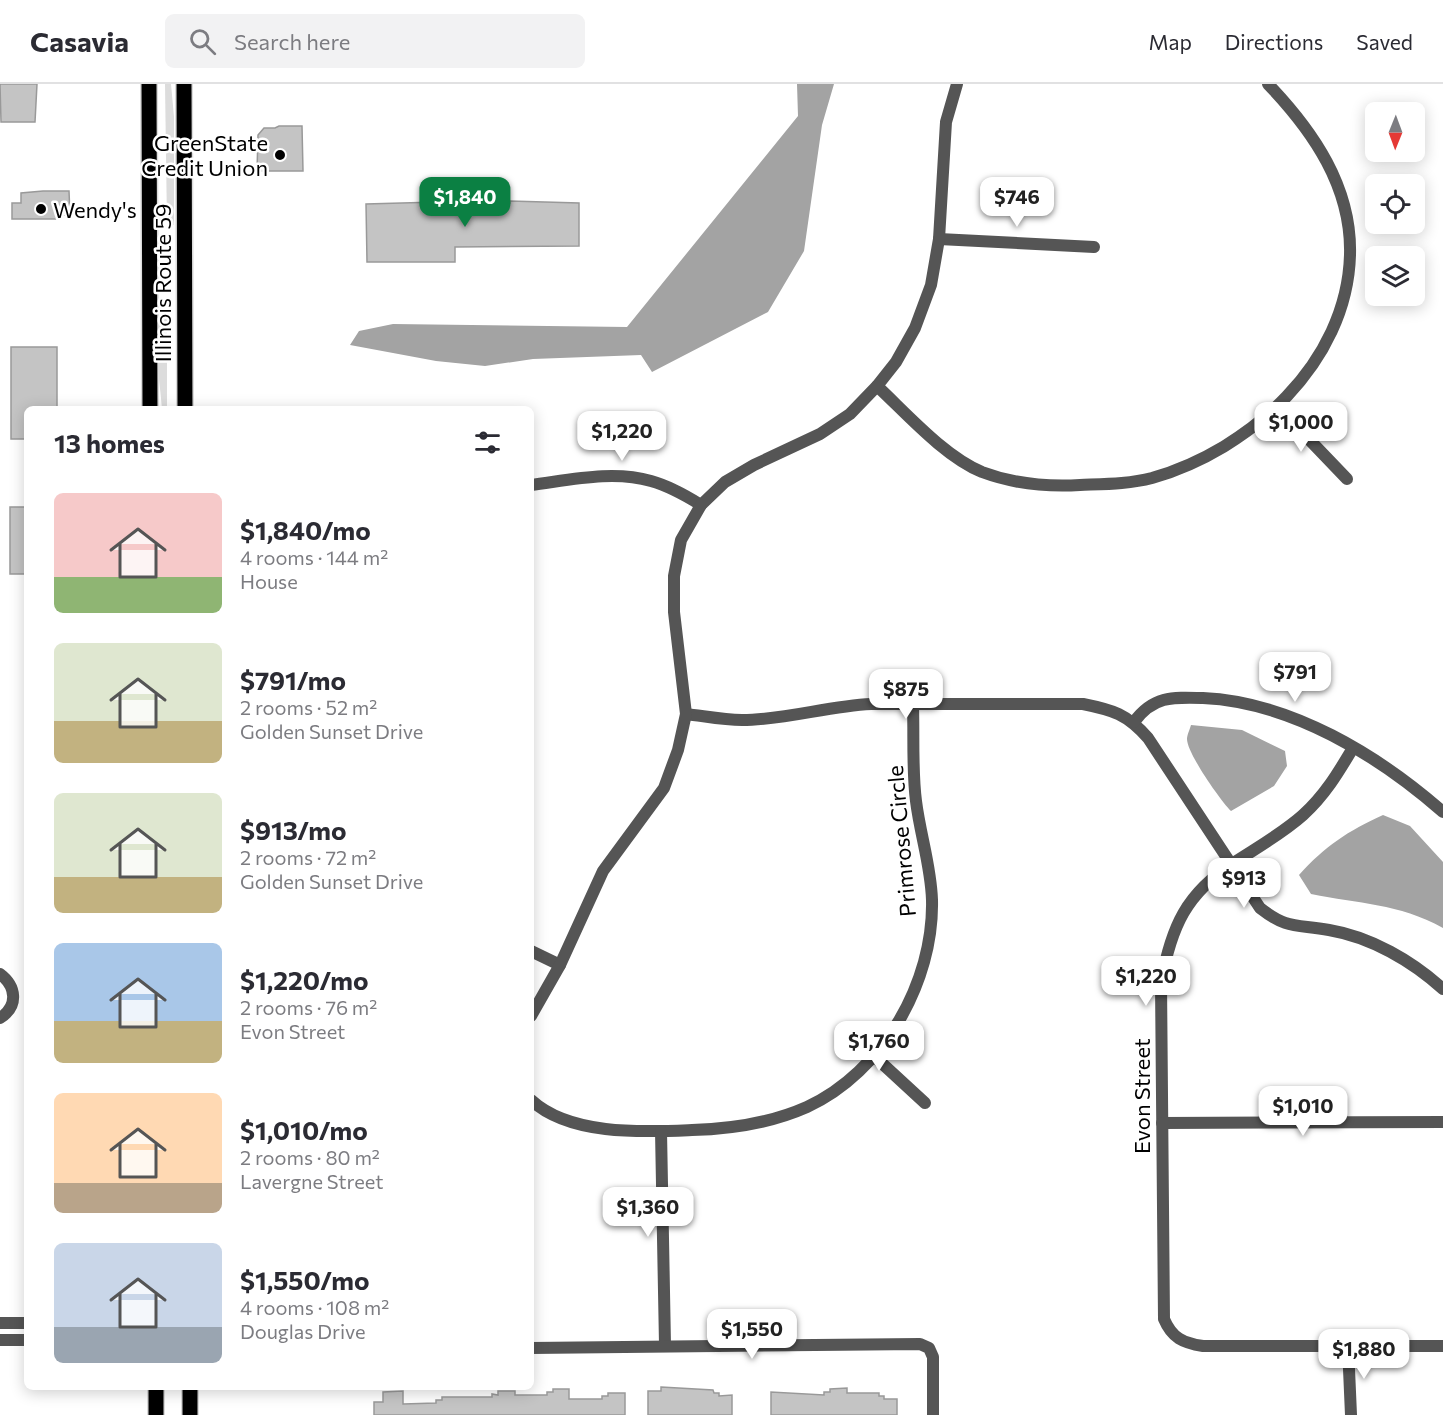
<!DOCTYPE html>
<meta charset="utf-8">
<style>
body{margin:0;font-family:Commissioner,sans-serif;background:#f2f2f3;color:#2b2b33;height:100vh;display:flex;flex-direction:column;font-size:22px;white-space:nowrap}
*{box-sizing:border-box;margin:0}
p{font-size:20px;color:#7c7c81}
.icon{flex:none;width:33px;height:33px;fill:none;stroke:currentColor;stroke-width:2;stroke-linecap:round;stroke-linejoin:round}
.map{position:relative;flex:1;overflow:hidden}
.panel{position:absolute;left:24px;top:322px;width:510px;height:984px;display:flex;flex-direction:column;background:#fff;border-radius:9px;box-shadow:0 3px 15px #0003}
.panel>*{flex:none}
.needle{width:39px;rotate:181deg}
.controls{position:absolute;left:1365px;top:18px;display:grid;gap:12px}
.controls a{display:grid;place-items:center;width:60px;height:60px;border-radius:9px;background:#fff;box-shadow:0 3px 15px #0003;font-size:30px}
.price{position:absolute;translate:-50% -51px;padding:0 14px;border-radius:12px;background:#fff;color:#222;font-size:20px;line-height:39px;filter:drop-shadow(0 2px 3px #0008)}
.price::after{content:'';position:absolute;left:50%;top:36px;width:18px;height:14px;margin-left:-9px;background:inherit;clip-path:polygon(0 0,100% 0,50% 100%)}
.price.selected{background:#0b8043;color:#fff}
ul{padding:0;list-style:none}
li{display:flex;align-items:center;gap:18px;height:150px;padding:0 30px}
li span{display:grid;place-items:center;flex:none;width:168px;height:120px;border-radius:9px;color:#555}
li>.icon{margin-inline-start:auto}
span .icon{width:72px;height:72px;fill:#fffc;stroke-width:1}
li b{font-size:26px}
h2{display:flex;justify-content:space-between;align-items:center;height:72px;padding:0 30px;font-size:26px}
header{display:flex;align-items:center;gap:36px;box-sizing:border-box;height:84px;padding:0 30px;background:#fff;border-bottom:2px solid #e1e1e2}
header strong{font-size:28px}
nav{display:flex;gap:33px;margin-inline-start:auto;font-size:21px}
.search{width:420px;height:54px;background:#f2f2f3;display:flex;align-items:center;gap:15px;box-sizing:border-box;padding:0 21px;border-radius:9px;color:#7c7c81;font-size:22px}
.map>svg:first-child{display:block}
.green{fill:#dcdcdc}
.water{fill:#a3a3a3}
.building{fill:#c4c4c4;stroke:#999;stroke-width:1.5}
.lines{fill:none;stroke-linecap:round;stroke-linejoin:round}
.primary-casing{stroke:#dbdbdb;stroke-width:18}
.street{stroke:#555;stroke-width:12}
.primary{stroke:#000;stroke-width:15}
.poi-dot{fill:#000;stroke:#fff;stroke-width:2}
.labels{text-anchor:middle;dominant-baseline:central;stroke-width:5;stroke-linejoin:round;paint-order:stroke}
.poi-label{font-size:22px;fill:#000;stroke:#fff;text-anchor:end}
.street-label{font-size:22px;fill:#000;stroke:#fff}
</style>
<header>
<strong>Casavia</strong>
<div class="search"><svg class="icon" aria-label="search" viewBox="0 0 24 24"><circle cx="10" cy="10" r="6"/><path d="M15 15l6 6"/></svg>Search here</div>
<nav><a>Map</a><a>Directions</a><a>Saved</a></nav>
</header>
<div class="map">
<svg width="1443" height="1331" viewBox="0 0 1443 1331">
<rect width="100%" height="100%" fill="#fff"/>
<g class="green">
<polygon points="165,0 171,0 174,33 174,141 167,141"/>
<path d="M 163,229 L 166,230 L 167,236 L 167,326 L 162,325 C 160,295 152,258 163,229 Z"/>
</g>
<g class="water">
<polygon points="797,0 834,0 822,41 804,167 768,228 652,288 641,271 533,275 485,282 436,277 350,261 359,247 393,240 627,243 798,32"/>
<path d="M 1191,641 L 1242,646 L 1285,667 L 1287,682 L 1274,702 L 1231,727 C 1220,716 1187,669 1187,655 C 1187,651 1190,645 1191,641 Z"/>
<path d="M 1383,731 L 1410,742 L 1443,778 L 1443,844 C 1398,819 1359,820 1311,810 L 1299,791 C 1325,762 1348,747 1383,731 Z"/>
</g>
<g class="building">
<polygon points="0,0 37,0 35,38 1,38"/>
<polygon points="279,42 302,42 303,87 257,87 258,51 264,44 275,44"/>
<polygon points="43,107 69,107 70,131 56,131 56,135 12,135 12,119 21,119 21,109"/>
<polygon points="510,117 579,119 579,162 455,163 455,178 367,178 366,120 437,118 437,120 510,119"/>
<polygon points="11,263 57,263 57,326 27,326 27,355 11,355"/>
<rect x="10" y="423" width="17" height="67"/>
<polygon points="661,1303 713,1306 714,1309 719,1309 719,1312 732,1311 732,1331 648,1331 648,1307 661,1307"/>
<polygon points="847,1304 847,1309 879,1309 879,1312 884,1312 884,1315 897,1315 897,1331 771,1331 771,1308 824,1311 824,1308 830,1308 830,1305"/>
<polygon points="553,1305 569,1305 569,1315 602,1315 602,1312 608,1312 608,1309 625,1309 625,1331 374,1331 374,1318 383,1318 383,1308 403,1307 403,1320 436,1319 436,1316 442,1316 442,1313 492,1313 492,1310 498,1311 498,1307 515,1307 515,1311 547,1311 547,1308 553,1308"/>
</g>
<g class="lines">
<defs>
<g id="primary">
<polyline points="149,0 150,326"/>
<polyline points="184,0 185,326"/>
<polyline points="156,1304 156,1331"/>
<polyline points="190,1304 190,1331"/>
</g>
</defs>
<use href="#primary" class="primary-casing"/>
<g class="street">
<polyline points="939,155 1094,163"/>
<path d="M 877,302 C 907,330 944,372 982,388 C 1014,400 1046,403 1080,401 C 1104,400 1129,400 1152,394 C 1250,366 1347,279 1350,171 C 1352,103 1313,47 1268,0"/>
<polyline points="1278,323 1347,395"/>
<path d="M 531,401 C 570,396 613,386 651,397 C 669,402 685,411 701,421"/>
<path d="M 686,630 C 704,632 723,636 742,636 C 785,636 828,622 871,620 L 1083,620 C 1113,626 1127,630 1148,654 L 1260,824 C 1288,846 1297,840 1329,846 C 1371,853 1412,877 1443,905"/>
<path d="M 1134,638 C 1153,612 1172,613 1203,614 C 1291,618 1378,671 1443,728"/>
<path d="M 1353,664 C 1338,689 1325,711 1303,731 C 1283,749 1258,763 1235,778 C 1186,809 1171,843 1161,899 L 1164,1235 C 1172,1254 1183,1259 1203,1262 L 1443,1262"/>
<polyline points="531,867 560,881"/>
<path d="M 0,890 C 16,902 19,922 0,934"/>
<polyline points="531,932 560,881 603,787 664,704 678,666 686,630 674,528 674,492 681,456 701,421 725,398 754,381 820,350 850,330 877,302 896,278 915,244 931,201 939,155 946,38 957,0"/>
<polyline points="874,972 925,1019"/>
<path d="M 531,1016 C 570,1052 643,1048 692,1046 C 732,1045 771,1039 807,1023 C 883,988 934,898 932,816 C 931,782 920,750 916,717 C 912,686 914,653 913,622"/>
<polyline points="1162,1039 1443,1038"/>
<polyline points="661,1047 665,1261"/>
<polyline points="0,1239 27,1239"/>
<polyline points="0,1256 27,1256"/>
<polyline points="1348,1262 1351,1331"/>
<polyline points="531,1264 920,1260 929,1264 933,1273 933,1331"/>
</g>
<use href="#primary" class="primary"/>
</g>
<g class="poi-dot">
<circle cx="280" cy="71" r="6"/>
<circle cx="41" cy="125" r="6"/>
</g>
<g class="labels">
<g class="poi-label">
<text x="268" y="58">GreenState<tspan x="268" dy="25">Credit Union</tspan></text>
<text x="53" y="125" text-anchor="start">Wendy's</text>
</g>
<g class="street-label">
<text transform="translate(162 199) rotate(-90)">Illinois Route 59</text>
<text transform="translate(901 757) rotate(-95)">Primrose Circle</text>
<text transform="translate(1141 1012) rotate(-90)">Evon Street</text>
</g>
</g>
</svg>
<div class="controls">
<a><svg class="needle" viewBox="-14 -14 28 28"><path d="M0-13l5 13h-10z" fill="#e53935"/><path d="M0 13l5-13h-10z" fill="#7c7c81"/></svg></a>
<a><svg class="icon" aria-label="locate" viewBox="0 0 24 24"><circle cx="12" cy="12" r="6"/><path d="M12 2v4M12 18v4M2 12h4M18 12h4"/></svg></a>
<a><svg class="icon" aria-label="layers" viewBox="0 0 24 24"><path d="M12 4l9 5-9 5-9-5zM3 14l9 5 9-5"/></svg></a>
</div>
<b class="price selected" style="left:465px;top:144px">$1,840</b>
<b class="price" style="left:1017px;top:144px">$746</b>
<b class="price" style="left:1301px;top:369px">$1,000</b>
<b class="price" style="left:622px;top:378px">$1,220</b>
<b class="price" style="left:1295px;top:619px">$791</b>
<b class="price" style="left:906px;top:636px">$875</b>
<b class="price" style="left:1244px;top:825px">$913</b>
<b class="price" style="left:1146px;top:923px">$1,220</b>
<b class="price" style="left:879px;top:988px">$1,760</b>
<b class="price" style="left:1303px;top:1053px">$1,010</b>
<b class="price" style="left:648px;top:1154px">$1,360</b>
<b class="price" style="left:752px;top:1276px">$1,550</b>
<b class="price" style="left:1364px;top:1296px">$1,880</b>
<section class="panel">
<h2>13 homes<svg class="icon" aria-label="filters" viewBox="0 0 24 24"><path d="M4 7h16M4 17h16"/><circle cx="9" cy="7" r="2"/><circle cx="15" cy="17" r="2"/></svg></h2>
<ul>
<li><span style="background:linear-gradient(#f6c9c9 70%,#8fb573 0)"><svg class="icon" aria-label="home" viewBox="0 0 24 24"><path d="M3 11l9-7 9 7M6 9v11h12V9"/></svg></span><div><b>$1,840/mo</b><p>4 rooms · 144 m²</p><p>House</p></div></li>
<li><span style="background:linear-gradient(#dfe7d0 65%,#c2b280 0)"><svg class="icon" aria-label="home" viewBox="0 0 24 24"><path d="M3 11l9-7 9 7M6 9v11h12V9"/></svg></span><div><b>$791/mo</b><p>2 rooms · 52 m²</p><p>Golden Sunset Drive</p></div></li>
<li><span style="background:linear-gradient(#dfe7d0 70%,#c2b280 0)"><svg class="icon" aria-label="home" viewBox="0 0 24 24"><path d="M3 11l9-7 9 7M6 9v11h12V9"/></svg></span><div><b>$913/mo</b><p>2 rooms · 72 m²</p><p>Golden Sunset Drive</p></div></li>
<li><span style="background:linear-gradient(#a9c7e8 65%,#c2b280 0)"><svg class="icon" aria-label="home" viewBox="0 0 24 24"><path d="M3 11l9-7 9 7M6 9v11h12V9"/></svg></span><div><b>$1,220/mo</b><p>2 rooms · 76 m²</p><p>Evon Street</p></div></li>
<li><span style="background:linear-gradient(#ffd9b3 75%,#b9a48a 0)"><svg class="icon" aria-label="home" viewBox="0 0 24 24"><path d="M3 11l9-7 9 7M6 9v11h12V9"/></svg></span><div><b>$1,010/mo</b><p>2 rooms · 80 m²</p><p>Lavergne Street</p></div></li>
<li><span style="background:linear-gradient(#c9d6e8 70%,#9aa5b1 0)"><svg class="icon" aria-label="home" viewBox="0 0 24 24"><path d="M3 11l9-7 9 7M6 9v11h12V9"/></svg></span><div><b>$1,550/mo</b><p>4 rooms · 108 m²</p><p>Douglas Drive</p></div></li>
</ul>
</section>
</div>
